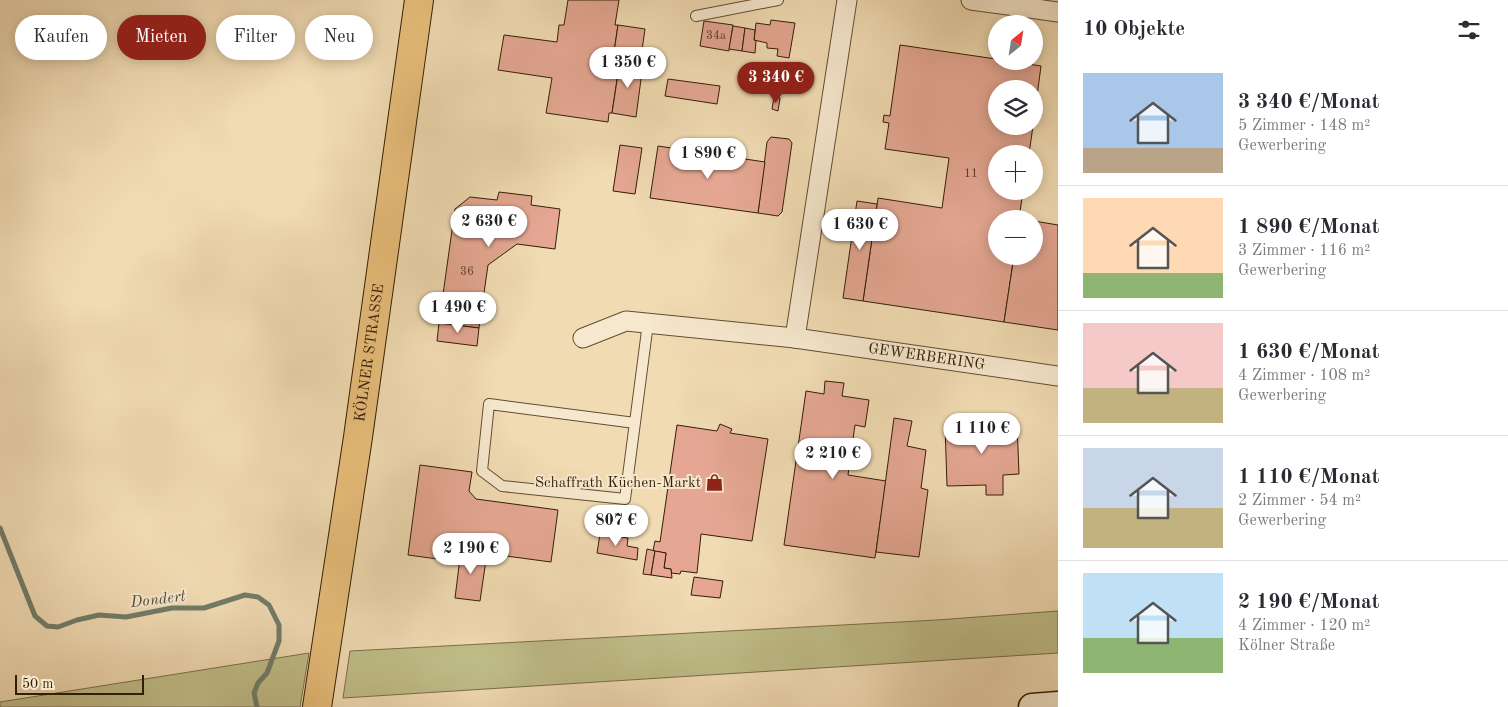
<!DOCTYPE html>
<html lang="de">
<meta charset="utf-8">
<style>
body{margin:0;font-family:"Old Standard TT",serif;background:#f7f7f7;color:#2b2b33;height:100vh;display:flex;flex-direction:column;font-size:19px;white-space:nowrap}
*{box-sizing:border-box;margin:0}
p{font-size:16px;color:#7c7c81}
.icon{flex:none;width:28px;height:28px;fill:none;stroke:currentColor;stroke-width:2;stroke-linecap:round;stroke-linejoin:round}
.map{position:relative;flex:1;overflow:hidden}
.sheet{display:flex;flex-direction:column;background:#fff;width:450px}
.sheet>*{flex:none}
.top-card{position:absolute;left:15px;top:15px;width:475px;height:45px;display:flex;gap:10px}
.needle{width:32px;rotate:30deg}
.fabs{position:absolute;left:988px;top:15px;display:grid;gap:10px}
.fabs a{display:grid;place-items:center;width:55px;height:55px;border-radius:50%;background:#fff;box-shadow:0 2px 12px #0003;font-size:25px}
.scale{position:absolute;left:15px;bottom:12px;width:129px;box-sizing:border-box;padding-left:5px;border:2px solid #331e06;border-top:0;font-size:14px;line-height:18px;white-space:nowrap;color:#331e06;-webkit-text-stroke:4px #f6e8ce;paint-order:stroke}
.price{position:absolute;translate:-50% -42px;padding:0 11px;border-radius:18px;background:#fff;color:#222;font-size:16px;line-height:32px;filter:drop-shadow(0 1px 2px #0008)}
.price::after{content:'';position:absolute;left:50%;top:30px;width:15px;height:11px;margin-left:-8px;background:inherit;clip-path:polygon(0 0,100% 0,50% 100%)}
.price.active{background:#8f2418;color:#fff}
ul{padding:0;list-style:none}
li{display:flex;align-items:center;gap:15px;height:125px;padding:0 25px}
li+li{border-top:1px solid #e1e1e2}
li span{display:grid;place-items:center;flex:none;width:140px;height:100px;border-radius:0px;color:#555}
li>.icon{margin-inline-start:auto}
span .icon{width:60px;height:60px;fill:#fffc;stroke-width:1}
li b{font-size:21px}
h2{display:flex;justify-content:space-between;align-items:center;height:60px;padding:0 25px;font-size:21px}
.tag{padding:0 18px;border-radius:22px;background:#fff;box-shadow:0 2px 12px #0003;font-size:18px;line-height:45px}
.tag.active{background:#8f2418;color:#fff}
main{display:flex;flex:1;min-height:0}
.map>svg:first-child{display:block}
.green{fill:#c0be89;stroke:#7a6e48}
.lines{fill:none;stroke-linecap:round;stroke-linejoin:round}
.stream{stroke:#717c6a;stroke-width:5}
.building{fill:#e5a793;stroke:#331e06}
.service-casing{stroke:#624d31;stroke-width:12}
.minor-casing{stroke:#624d31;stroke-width:21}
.secondary-casing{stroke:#331e06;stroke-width:29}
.primary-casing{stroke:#331e06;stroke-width:30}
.service{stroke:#f6e8ce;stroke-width:10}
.minor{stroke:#f6e8ce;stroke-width:19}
.secondary{stroke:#f6e8ce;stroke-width:26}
.primary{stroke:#e8be7a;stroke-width:28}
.labels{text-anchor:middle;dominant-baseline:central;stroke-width:4;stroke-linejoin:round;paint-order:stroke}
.number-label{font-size:12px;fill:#604029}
.street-label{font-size:15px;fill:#331e06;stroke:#f6e8ce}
.poi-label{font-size:15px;fill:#331e06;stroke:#f6e8ce;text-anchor:end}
.water-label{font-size:16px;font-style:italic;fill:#524d38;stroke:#f6e8ce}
</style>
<main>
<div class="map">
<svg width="1058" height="707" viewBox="0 0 1058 707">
<rect width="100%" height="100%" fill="#f1dbb3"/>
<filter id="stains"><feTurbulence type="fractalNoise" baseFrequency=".004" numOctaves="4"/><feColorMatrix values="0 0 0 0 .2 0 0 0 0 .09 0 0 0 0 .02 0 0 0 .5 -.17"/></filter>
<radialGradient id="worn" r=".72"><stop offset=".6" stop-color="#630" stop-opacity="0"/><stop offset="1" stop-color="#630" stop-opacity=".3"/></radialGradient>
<g class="green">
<polygon points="1058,611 1058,653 343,698 350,651 937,620"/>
<polygon points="309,653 300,707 0,707 0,702"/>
</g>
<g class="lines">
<polyline class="stream" points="0,528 35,616 47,626 58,627 77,620 99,615 126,617 172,608 204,608 245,595 258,597 269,605 279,625 279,641 267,673 258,683 254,693 257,707"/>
</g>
<g class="building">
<polygon points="568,0 619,0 615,25 618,25 614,52 621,53 612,113 609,113 608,122 546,113 552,78 498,70 504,35 557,42 559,25 564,25"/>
<polygon points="771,20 795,23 789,58 777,56 778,49 767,48 767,43 754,40 756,23 770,25"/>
<polygon points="704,21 733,25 729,51 700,46"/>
<polygon points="618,25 645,29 641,57 645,57 643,64 620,61 621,53 614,52"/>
<polygon points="733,26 745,28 742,51 729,49"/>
<polygon points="745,28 755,30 754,40 756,41 755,53 742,51"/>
<polygon points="900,45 996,59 996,61 1008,61 1041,66 1034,119 1034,89 996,89 996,126 1033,126 1029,154 996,154 996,191 1023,191 1019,219 996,219 996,256 1014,256 1004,322 863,301 878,198 942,208 949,158 885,149 889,123 883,122 884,115 890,116"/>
<polygon points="620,61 643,64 636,117 612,113"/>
<polygon points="668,79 720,86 717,104 665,96"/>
<polygon points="774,97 780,98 778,111 772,109"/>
<polygon points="771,137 789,139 792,143 782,212 778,216 758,213 767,142"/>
<polygon points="620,145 642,148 635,194 613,191"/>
<polygon points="658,146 765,162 758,213 650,198"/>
<polygon points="499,192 532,196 531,205 560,209 555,249 517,244 488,265 479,328 439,323 455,209 470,197 497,200"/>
<polygon points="857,201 877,204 863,301 843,298"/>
<polygon points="1034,221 1058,225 1058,330 1004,322 1014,256 1034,256"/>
<polygon points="439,323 479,328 477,346 437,341"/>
<polygon points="825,381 844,383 842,396 869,400 865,427 855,425 848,475 886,481 875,558 784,545 806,391 824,394"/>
<polygon points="894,418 912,421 907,446 926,450 921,488 928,490 919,557 876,552"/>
<polygon points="1017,423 1019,474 1003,475 1003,495 986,495 986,485 947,486 945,425"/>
<polygon points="720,424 732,429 730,433 768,439 752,541 701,534 697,573 681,571 680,574 671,573 671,569 664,568 666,553 653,551 655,541 660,542 677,425 717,431"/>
<polygon points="420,465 472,472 469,491 476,499 558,510 551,562 461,550 460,562 408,555"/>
<polygon points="600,534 628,538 627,546 638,548 637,560 597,553"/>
<polygon points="647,549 655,551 651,575 643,574"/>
<polygon points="461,550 487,553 480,601 455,598"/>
<polygon points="655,551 666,553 664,568 671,569 672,578 651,575"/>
<polygon points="694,577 723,581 720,598 691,595"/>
</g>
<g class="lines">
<defs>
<g id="service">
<polyline points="696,16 778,0"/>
<polyline points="635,423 489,404 482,471 502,486 625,499 648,323"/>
</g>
<g id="minor">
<path id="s1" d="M 847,0 L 795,338 L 1058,376"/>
<polyline points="971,0 1058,12"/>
<polyline points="583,338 626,321 795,338"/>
</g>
<polyline id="secondary" points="1032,707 1058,705"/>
<g id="primary">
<path id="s2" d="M 317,707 L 358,437 L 419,0"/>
</g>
</defs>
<use href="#service" class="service-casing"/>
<use href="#minor" class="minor-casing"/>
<use href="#secondary" class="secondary-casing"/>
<use href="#primary" class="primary-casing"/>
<use href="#service" class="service"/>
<use href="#minor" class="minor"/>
<use href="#secondary" class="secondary"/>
<use href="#primary" class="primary"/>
</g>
<defs>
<symbol id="shop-bare" viewBox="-9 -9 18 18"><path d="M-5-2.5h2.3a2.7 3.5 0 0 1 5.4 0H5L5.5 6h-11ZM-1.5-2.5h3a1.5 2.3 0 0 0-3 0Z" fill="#8f2418" stroke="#f6e8ce" stroke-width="2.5" paint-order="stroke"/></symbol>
</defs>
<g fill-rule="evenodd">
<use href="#shop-bare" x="702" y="470" width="25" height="25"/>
</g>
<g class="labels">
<g class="number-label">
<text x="716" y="36">34a</text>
<text x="971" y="174">11</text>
<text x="467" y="272">36</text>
</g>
<g class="street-label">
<text stroke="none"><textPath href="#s2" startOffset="358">KÖLNER STRASSE</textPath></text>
<text stroke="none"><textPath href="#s1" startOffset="475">GEWERBERING</textPath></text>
</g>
<g class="poi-label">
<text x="701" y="483">Schaffrath Küchen-Markt</text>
</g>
<g class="water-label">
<text transform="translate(158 600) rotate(-7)">Dondert</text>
</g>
</g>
<rect width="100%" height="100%" filter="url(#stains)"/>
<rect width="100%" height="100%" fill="url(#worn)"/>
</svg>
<div class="fabs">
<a><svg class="needle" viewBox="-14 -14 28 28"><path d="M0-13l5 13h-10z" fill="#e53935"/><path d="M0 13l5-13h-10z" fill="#7c7c81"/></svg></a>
<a><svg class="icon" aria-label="layers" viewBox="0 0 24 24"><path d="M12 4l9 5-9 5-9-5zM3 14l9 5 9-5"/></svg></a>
<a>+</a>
<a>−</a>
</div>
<div class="scale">50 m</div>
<b class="price" style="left:628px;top:89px">1 350 €</b>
<b class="price active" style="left:776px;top:104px">3 340 €</b>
<b class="price" style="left:708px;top:180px">1 890 €</b>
<b class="price" style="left:489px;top:248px">2 630 €</b>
<b class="price" style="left:860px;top:251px">1 630 €</b>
<b class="price" style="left:458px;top:334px">1 490 €</b>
<b class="price" style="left:982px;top:455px">1 110 €</b>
<b class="price" style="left:833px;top:480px">2 210 €</b>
<b class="price" style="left:616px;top:547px">807 €</b>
<b class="price" style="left:471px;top:575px">2 190 €</b>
<div class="top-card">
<a class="tag">Kaufen</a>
<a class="tag active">Mieten</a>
<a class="tag">Filter</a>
<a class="tag">Neu</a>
</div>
</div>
<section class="sheet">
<h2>10 Objekte<svg class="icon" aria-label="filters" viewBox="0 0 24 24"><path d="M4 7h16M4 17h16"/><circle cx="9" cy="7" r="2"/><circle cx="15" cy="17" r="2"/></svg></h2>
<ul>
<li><span style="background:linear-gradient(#a9c7e8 75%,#b9a48a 0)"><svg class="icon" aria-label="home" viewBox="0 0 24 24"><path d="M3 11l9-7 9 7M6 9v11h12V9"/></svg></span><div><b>3 340 €/Monat</b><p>5 Zimmer · 148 m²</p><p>Gewerbering</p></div></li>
<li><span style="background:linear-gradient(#ffd9b3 75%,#8fb573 0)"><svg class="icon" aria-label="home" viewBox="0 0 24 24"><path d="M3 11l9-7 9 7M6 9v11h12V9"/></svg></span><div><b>1 890 €/Monat</b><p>3 Zimmer · 116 m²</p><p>Gewerbering</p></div></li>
<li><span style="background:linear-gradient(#f6c9c9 65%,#c2b280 0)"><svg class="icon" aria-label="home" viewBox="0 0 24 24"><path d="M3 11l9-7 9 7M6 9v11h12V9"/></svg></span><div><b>1 630 €/Monat</b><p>4 Zimmer · 108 m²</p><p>Gewerbering</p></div></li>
<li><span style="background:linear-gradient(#c9d6e8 60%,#c2b280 0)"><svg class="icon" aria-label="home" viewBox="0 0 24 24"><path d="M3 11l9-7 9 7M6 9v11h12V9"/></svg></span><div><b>1 110 €/Monat</b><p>2 Zimmer · 54 m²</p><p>Gewerbering</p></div></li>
<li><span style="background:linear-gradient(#bfe0f5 65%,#8fb573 0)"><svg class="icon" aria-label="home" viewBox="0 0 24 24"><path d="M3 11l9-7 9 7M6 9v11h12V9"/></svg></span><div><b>2 190 €/Monat</b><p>4 Zimmer · 120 m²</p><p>Kölner Straße</p></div></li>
</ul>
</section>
</main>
